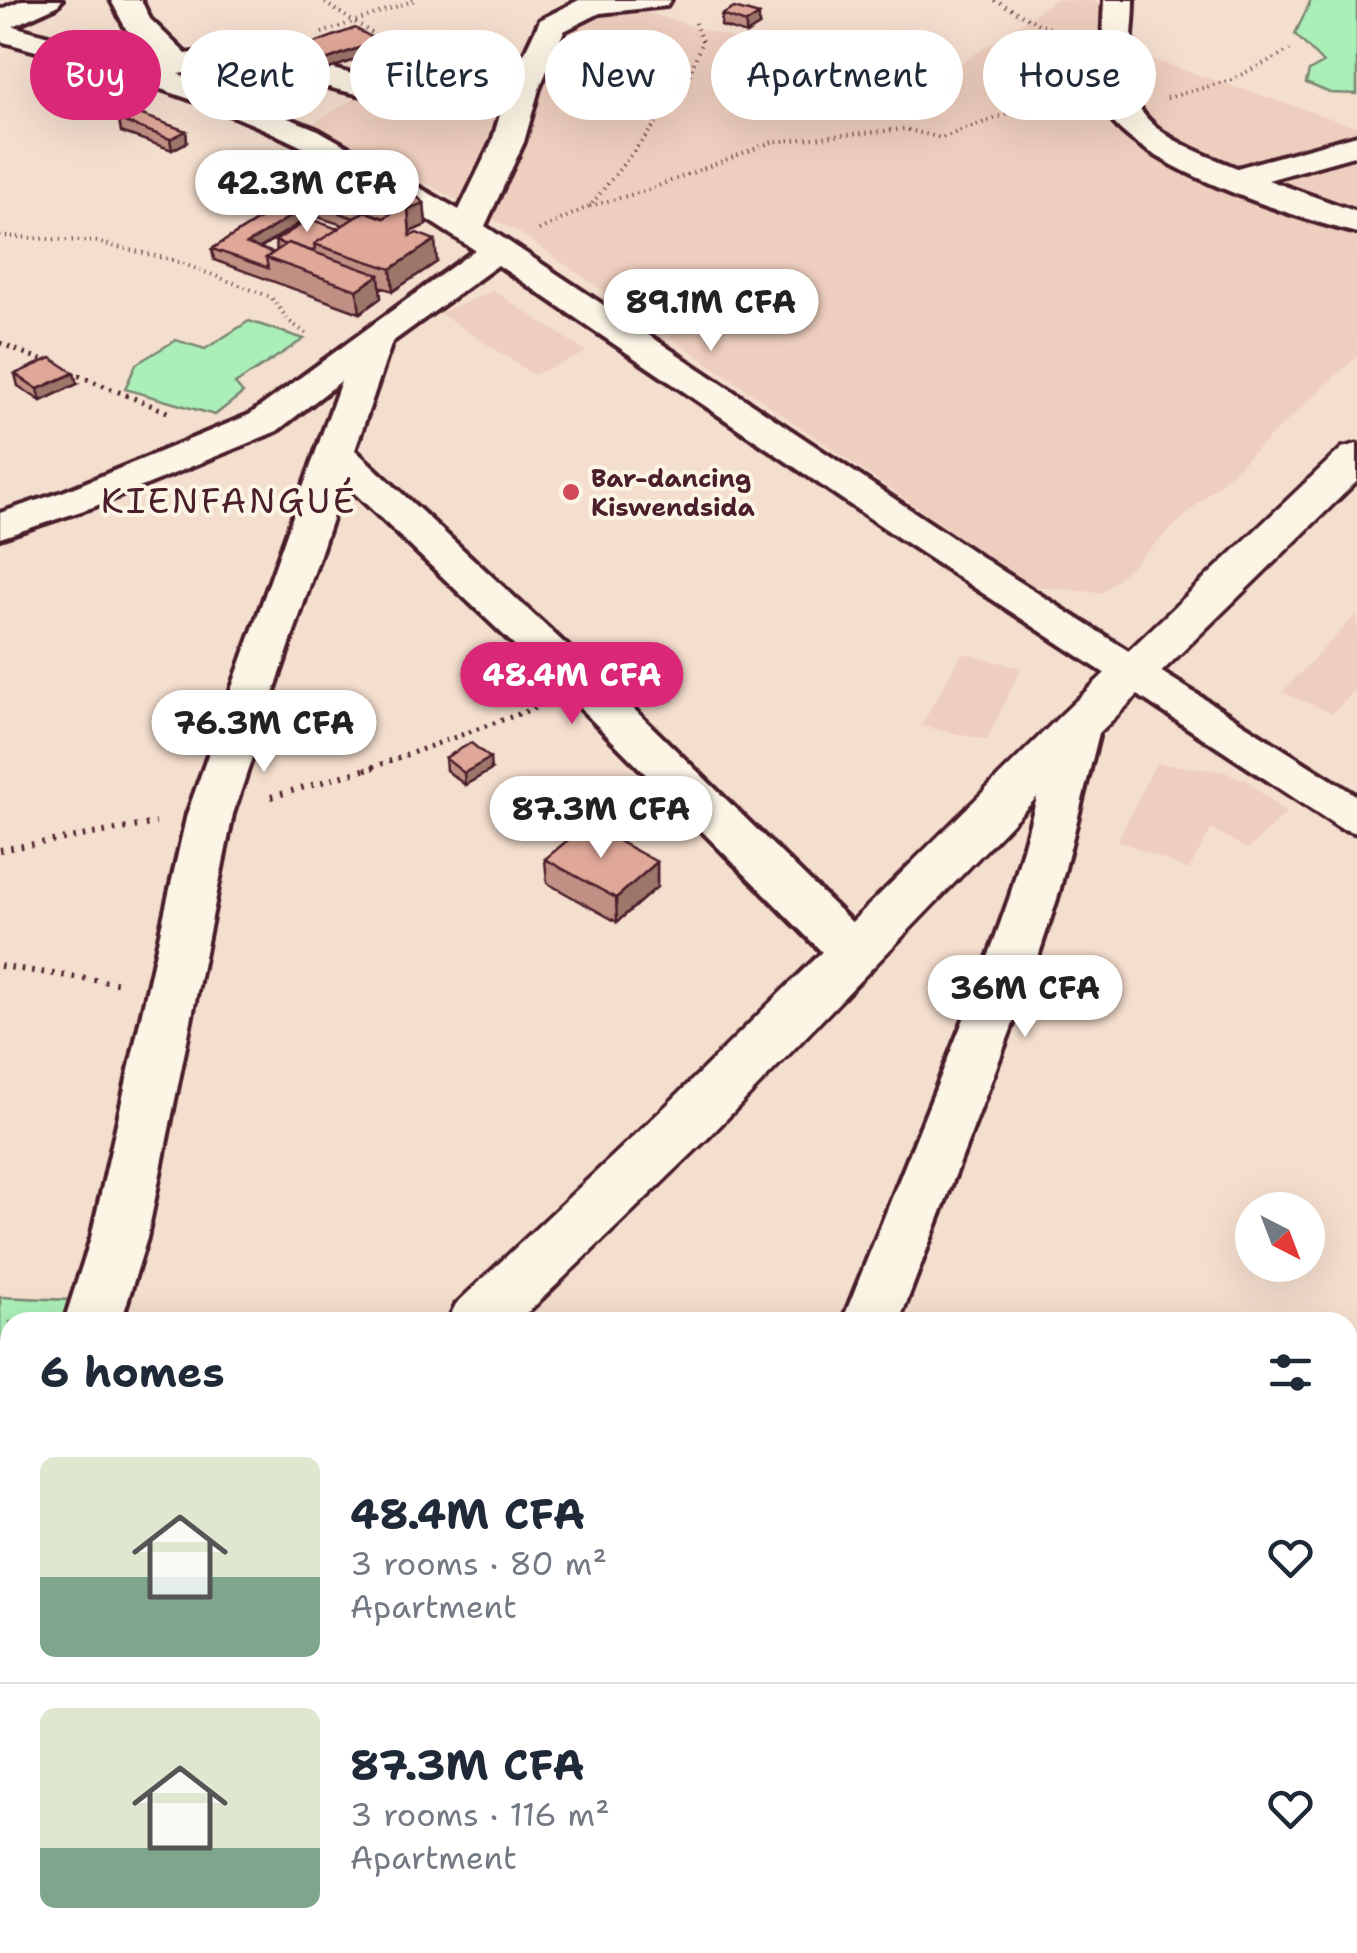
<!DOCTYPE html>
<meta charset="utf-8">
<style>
body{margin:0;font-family:"Shantell Sans",sans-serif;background:#f6f6f7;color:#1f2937;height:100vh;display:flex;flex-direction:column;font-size:38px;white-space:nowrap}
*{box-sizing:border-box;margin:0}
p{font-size:32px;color:#747a83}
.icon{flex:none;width:55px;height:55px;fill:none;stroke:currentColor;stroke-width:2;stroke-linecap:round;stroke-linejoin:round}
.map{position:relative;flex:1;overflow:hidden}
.panel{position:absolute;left:0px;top:1312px;width:1358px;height:642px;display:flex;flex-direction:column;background:#fff;border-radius:30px 30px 0 0;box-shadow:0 10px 40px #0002}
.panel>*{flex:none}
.banner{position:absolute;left:30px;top:30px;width:1298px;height:90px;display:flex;gap:20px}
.needle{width:65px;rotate:138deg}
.controls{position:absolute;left:1235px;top:1192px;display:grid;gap:20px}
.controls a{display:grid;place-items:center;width:90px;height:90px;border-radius:50%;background:#fff;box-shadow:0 10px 40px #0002;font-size:50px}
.price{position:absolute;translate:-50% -85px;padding:0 22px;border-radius:35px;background:#fff;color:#222;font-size:32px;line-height:65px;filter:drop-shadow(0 2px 5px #0008)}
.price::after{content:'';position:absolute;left:50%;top:60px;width:30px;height:22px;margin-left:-15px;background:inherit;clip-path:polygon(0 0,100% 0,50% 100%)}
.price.current{background:#db2777;color:#fff}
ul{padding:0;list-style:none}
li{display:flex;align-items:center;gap:30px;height:250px;padding:0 40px}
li+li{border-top:2px solid #e0e1e3}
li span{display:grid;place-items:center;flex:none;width:280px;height:200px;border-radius:15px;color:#555}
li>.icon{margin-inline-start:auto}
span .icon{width:120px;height:120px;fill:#fffc;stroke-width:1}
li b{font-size:42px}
h2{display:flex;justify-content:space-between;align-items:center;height:120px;padding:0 40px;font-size:42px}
.pill{padding:0 35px;border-radius:45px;background:#fff;box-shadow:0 10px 40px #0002;font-size:35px;line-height:90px}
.pill.current{background:#db2777;color:#fff}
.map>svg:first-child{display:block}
.built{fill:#eecebe}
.green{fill:#aaeeb8;stroke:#7a8672;stroke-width:2.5}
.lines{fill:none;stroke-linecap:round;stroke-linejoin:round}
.street-casing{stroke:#4a1f2b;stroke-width:8}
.secondary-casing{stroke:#4a1f2b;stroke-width:7}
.path-far2{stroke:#4a1f2b;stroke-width:4;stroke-dasharray:1 5;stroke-linecap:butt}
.path-far1{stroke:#4a1f2b;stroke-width:5;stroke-dasharray:2.5 6;stroke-linecap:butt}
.path{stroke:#4a1f2b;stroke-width:6;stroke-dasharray:2.5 8;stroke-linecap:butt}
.street{fill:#fcf5e5;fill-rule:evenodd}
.secondary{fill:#fcf5e5;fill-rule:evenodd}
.wall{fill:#c19084;stroke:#4a1f2b;stroke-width:2.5;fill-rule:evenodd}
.shaded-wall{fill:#9d766b;stroke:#4a1f2b;stroke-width:2.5}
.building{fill:#e0a899;stroke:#4a1f2b;stroke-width:2.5}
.poi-dot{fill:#d1495b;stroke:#fcf5e5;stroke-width:4}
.labels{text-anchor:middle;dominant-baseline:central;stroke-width:8;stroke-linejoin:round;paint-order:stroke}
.far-poi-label{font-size:25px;font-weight:bold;fill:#4a1f2b;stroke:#fcf5e5;text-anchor:start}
.quarter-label{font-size:35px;letter-spacing:2.5px;fill:#4a1f2b;stroke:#fcf5e5}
</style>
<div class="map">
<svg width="1357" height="1953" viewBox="0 0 1357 1953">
<rect width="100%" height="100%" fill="#f4dece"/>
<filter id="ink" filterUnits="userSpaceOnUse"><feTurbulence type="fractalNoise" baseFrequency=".01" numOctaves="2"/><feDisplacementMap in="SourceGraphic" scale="20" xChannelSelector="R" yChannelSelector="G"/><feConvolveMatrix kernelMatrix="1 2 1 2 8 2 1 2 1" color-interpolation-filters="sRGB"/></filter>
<g filter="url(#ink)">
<g class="built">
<polygon points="1055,0 1091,0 1113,7 1108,45 1357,127 1357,356 1102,593 1031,586 521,234 313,123 413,65 545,62 595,7 641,11 917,93"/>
<polygon points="494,291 587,352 534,375 440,313"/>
<polygon points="1357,614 1357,689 1332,713 1282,692"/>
<polygon points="962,653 1021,668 987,740 921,726"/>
<polygon points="1156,763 1224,772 1246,780 1286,813 1248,849 1212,829 1188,870 1118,840"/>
</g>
<g class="green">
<polygon points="1311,0 1357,0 1357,94 1330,93 1306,83 1309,71 1323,63 1295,34"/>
<polygon points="249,321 304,339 235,384 243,393 215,415 125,389 136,364 176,340 205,349"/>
<polygon points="0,1297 70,1300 62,1322 10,1322 10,1485 0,1516"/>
</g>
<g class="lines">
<defs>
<g id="street">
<path d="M 22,0 L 62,0 L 57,6 L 13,26 L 138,61 L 155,58 L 126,29 L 111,0 L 141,0 L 150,19 L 186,54 L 269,43 L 317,64 L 379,82 L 507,90 L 540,20 L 579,0 L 671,0 L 666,6 L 600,13 L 564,31 L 539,89 L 524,142 L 485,226 L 1001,570 L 1357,796 L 1357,833 L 1340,828 L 899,538 L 498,265 L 392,342 L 355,450 L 603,679 L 872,942 L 879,954 L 872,966 L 854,972 L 836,966 L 571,699 L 344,483 L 233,814 L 147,1238 L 121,1322 L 64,1322 L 91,1238 L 187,814 L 341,381 L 277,431 L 93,507 L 0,538 L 0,513 L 65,491 L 249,415 L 475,250 C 404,204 332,158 255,125 C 173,89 86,65 0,41 L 0,10 ZM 265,62 C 342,102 417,103 502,108 L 492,142 L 459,210 L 318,130 L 178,74 Z"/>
<path d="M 1104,0 L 1134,0 C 1134,26 1129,52 1130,78 C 1133,131 1194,150 1237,168 L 1357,135 L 1357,155 L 1268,180 L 1357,212 L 1357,233 C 1292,217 1172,176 1123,132 C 1111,122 1103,107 1100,93 Z"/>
<polygon points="1079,711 1095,715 1101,725 1058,896 1034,969 899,1322 842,1322 984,969 1010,896 1057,725 1063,715"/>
<polygon points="10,1552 10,1637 0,1641 0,1556"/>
<polygon points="590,1945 661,1945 658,1953 587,1953"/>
</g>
<g id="secondary">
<polygon points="1357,444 1357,481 1096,736 708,1138 518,1322 447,1322 456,1304 666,1106 1062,714 1342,448"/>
<polygon points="10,1744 10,1820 0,1824 0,1748"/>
</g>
</defs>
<use href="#street" class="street-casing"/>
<use href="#secondary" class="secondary-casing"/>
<g class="path-far2">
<polyline points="320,0 403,53"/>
<polyline points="995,0 1039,24 1075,37"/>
<polyline points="322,33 415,0"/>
<polyline points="1167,98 1231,80 1290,50"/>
<polyline points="590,206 645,191 772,142 905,129 941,138 1007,114 1076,108"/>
<polyline points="539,230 590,206 685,87 702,41 693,19"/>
<polyline points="0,236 96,242 173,260 271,297 289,321 308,335"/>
<polyline points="0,343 4,344"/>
</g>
<g class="path-far1">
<polyline points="0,343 172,414"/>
<polyline points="365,770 538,707"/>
</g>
<g class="path">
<polyline points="271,797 374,767"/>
<polyline points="0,850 156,823"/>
<polyline points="0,966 122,984"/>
</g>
<use href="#street" class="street"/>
<use href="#secondary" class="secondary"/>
</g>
<g class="wall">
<polygon points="722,15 759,26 746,34 721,26"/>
<polygon points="378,41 379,51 321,72 299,60 298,49"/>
<polygon points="119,120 186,131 187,142 172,150 121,132"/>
<path d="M 311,176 L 424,203 L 426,225 L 410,232 L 410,236 L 437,262 L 393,291 L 380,287 L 381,298 L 360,313 L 214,260 L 212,249 L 312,186 ZM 312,215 L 343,225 L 338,228 L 275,241 L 277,251 L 273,253 L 260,248 Z"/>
<polygon points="15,374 77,384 41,401 18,386"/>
<polygon points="445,758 491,770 465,785 446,770"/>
<polygon points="545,859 657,862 657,887 617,922 547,883"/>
<polygon points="0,1934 129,1953 6,1953 0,1942"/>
</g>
<g class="shaded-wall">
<polygon points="759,15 759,26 746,34 746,23"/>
<polygon points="378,41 379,51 321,72 320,62"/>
<polygon points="186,131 187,142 172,150 170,139"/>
<polygon points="311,203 312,215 249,255 247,244"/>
<polygon points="424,203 426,225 410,232 408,209"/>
<polygon points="435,240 437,262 393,291 391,269"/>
<polygon points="379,275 381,298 360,313 357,290"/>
<polygon points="74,373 77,384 41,401 38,389"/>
<polygon points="490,758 491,770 465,785 464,773"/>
<polygon points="657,862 657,887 617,922 616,898"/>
<polygon points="110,1945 137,1945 129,1953 102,1953"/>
</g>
<g class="building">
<polygon points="734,8 759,15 746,23 722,15"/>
<polygon points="355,28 378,41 320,62 298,49"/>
<polygon points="134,112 186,131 170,139 119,120"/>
<polygon points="336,160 403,184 424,203 408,209 410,236 417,233 435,240 391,269 314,244 365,211 384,218 402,206 311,176"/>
<polygon points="312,186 391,213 384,218 365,211 354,218 311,203 247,244 273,253 266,258 268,268 212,249"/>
<polygon points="310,219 338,229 314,244 315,249 311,251 288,243 286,245 275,241"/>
<polygon points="288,243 379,275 357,290 266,258"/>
<polygon points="51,358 74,373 38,389 15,374"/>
<polygon points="471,743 490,758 464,773 445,758"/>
<polygon points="587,824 657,862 616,898 545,859"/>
<polygon points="10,1925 10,1945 110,1945 102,1953 13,1953 0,1939 0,1934"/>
</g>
</g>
<circle class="poi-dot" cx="571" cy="492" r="10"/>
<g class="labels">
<g class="far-poi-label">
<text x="591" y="478">Bar-dancing<tspan x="591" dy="29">Kiswendsida</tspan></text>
</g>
<g class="quarter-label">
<text x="229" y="500">KIENFANGUÉ</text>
</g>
</g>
</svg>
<div class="controls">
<a><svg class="needle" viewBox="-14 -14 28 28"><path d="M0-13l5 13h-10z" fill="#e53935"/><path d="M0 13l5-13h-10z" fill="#747a83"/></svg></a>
</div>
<b class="price" style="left:307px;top:235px">42.3M CFA</b>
<b class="price" style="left:711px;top:354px">89.1M CFA</b>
<b class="price current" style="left:572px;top:727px">48.4M CFA</b>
<b class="price" style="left:264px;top:775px">76.3M CFA</b>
<b class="price" style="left:601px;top:861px">87.3M CFA</b>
<b class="price" style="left:1025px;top:1040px">36M CFA</b>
<div class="banner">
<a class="pill current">Buy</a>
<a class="pill">Rent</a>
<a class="pill">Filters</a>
<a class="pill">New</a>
<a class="pill">Apartment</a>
<a class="pill">House</a>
</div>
<section class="panel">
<h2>6 homes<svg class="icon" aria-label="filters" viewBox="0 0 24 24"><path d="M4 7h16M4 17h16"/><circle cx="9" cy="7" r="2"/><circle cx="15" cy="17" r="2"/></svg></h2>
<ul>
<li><span style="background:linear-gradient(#dfe7d0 60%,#7fa58c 0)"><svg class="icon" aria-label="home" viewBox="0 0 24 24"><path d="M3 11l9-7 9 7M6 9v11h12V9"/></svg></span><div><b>48.4M CFA</b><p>3 rooms · 80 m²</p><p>Apartment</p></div><svg class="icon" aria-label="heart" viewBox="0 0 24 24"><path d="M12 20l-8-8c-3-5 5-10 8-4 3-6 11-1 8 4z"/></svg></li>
<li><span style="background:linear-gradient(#dfe7d0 70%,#7fa58c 0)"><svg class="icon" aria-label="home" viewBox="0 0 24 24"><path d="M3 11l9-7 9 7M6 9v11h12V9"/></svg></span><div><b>87.3M CFA</b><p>3 rooms · 116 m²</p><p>Apartment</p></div><svg class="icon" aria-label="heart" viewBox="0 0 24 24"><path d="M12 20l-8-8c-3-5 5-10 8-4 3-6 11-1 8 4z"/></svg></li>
</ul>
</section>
</div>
